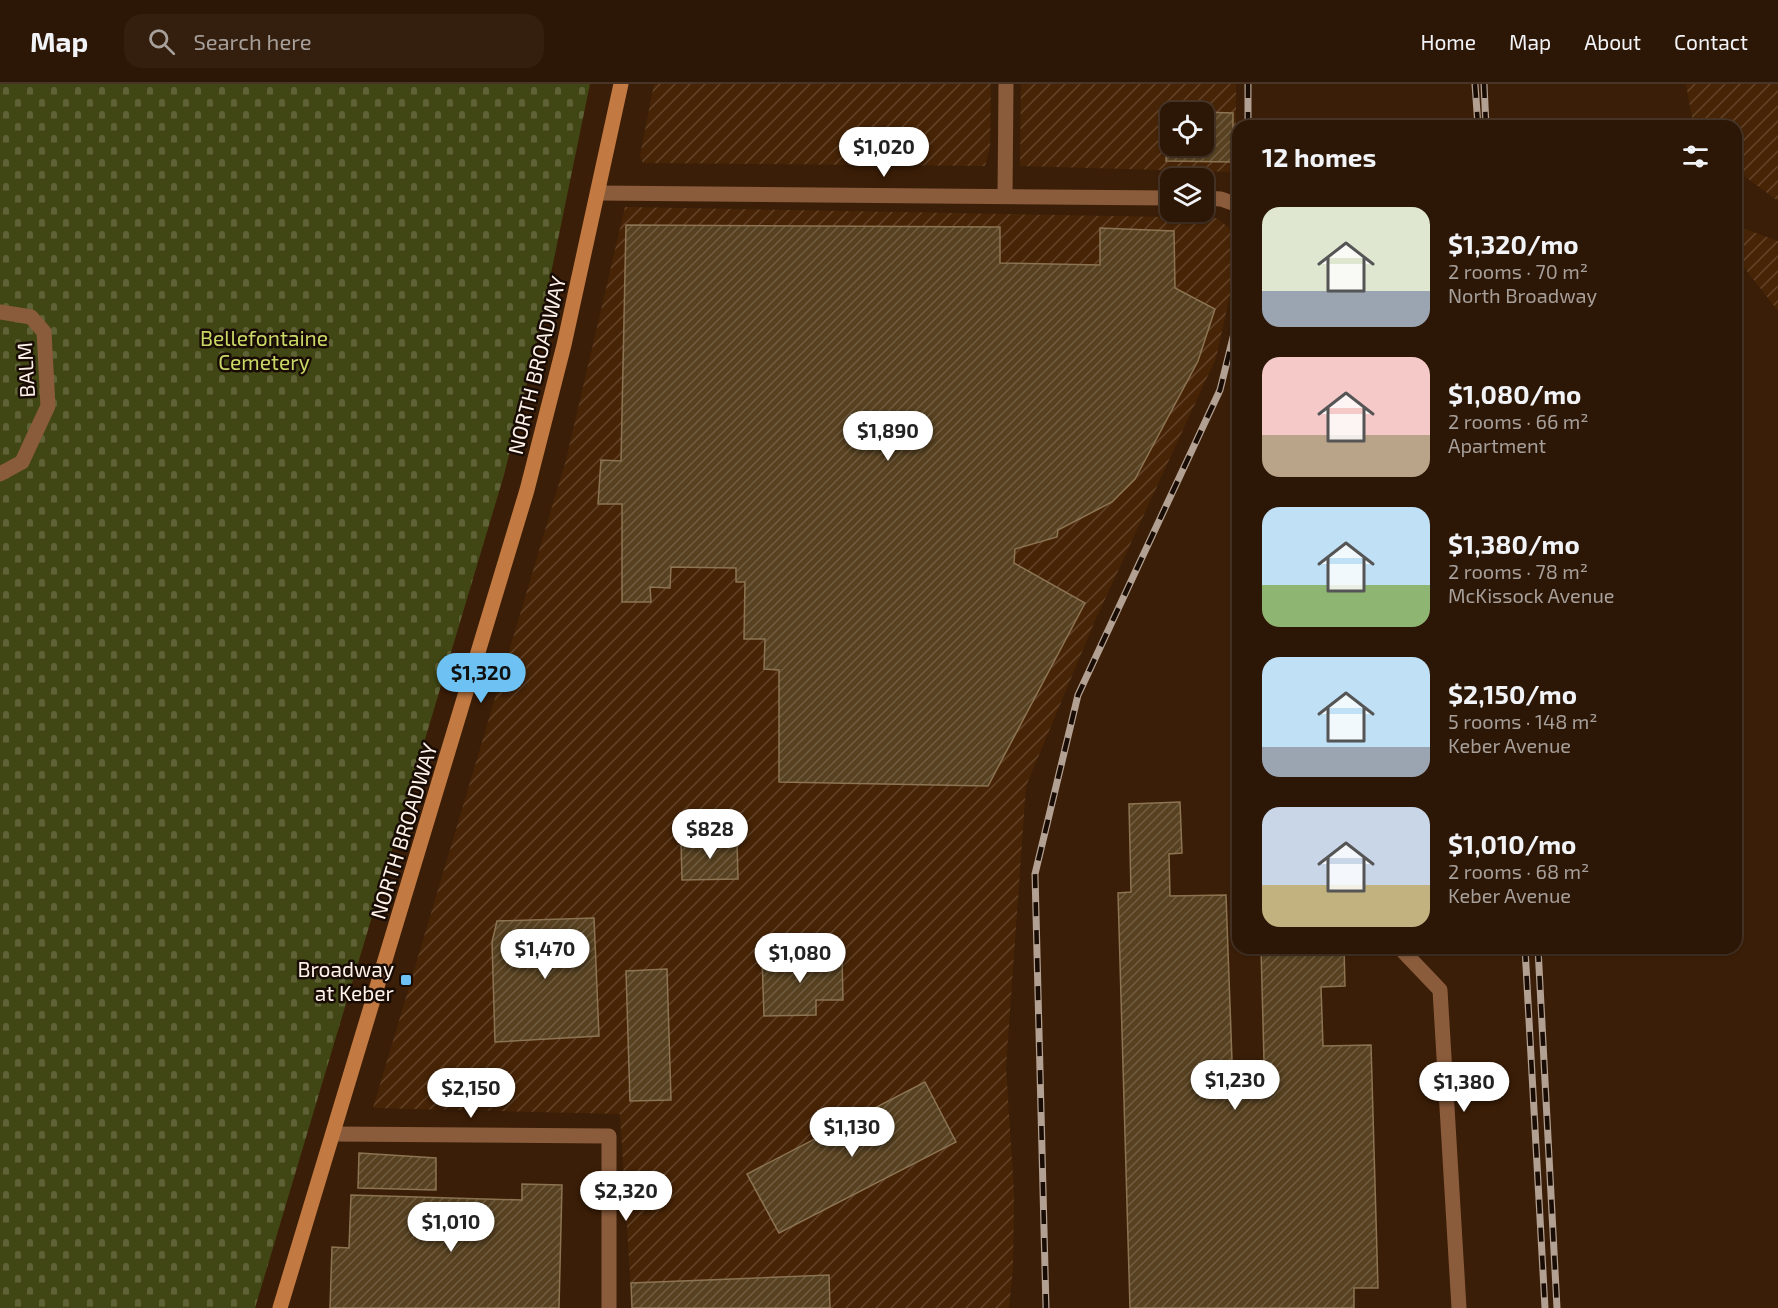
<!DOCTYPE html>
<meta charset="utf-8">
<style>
body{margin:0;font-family:"Exo 2",sans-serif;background:#341f0f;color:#f1f3f6;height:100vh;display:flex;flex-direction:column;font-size:22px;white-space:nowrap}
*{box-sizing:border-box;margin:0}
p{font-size:20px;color:#a69f9a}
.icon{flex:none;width:33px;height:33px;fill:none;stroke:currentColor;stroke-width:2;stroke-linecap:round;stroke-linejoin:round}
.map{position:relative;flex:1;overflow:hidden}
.drawer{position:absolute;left:1232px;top:36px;width:510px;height:834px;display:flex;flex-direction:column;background:#2c1605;border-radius:18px;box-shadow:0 2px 4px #0004,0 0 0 2px #483527}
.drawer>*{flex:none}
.buttons{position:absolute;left:1160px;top:18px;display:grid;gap:12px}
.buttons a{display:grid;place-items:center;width:54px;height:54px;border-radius:12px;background:#2c1605;box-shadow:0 2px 4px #0004,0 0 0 2px #483527;font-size:30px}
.price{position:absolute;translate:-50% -51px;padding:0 14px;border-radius:21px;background:#fff;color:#222;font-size:20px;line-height:39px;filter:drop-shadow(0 2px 3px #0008)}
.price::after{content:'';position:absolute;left:50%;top:36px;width:18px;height:14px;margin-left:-9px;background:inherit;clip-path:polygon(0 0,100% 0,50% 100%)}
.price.on{background:#6dc2f3;color:#111}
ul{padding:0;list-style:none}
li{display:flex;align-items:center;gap:18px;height:150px;padding:0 30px}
li span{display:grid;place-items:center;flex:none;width:168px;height:120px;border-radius:18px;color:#555}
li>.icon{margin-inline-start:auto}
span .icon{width:72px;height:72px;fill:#fffc;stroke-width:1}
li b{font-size:26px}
h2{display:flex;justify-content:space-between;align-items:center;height:72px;padding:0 30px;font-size:26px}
header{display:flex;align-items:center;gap:36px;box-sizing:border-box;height:84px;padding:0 30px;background:#2c1605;border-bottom:2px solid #483527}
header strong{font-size:28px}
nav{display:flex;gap:33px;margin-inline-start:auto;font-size:21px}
.search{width:420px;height:54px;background:#341f0f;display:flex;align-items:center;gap:15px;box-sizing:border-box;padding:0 21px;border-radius:18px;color:#a69f9a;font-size:22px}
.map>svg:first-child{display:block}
.industrial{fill:url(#industrial-furrows);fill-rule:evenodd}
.cemetery{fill:url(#cemetery-stones)}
.building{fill:url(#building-hatch);stroke:#8c7452;stroke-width:1.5;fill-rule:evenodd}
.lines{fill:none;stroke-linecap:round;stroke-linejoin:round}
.street{stroke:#8b5c3c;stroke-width:15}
.secondary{stroke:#c37a42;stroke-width:15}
.rail-casing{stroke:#b2a092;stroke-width:7}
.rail{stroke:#190c04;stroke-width:4.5;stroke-dasharray:14;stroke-linecap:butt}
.poi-dot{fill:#6dc2f3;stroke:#190c04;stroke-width:2}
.labels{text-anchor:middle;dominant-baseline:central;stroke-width:5;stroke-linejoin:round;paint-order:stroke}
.park-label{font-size:21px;fill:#cad966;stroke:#190c04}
.street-label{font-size:21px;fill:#fef2ea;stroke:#190c04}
.poi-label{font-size:21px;fill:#fef2ea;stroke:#190c04;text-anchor:end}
</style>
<header>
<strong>Map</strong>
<div class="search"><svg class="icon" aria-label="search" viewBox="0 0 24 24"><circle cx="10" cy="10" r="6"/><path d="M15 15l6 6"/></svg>Search here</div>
<nav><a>Home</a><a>Map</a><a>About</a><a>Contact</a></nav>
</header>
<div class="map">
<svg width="1778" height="1224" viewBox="0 0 1778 1224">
<defs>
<pattern id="industrial-furrows" width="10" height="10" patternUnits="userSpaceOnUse" patternTransform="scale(1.5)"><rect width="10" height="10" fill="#472406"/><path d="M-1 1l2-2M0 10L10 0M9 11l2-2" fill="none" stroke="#63442a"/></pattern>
<pattern id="cemetery-stones" width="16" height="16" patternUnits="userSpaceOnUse" patternTransform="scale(1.5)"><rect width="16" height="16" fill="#414714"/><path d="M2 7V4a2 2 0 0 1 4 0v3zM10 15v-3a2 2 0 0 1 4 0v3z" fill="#5e6236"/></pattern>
<pattern id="building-hatch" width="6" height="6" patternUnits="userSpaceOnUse" patternTransform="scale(1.5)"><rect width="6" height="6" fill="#574120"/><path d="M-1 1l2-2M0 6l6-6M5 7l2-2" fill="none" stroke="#705d41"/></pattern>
</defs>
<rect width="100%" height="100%" fill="#3b1e07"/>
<g class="industrial">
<polygon points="654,0 991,0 990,62 985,82 643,79 640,72"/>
<path d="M 1021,0 L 1236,0 L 1236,88 L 1020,82 ZM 1170,28 L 1203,28 L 1203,62 L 1170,62 Z"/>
<polygon points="1686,0 1778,0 1778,117 1736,86 1736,42 1696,42 1693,39"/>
<polygon points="625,123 1216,134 1237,150 1234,192 1216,274 1094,539 1026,702 1006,983 1014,1109 1013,1183 1009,1224 632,1224 620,1030 373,1024 566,376"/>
<polygon points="1745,145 1778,157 1778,227 1736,173"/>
</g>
<polygon class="cemetery" points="0,0 590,0 535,267 504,391 255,1224 0,1224"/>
<g class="building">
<path d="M 1167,27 L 1233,29 L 1233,78 L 1166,77 ZM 1170,28 L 1203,28 L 1203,62 L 1170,62 Z"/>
<polygon points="626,141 1000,143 1000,179 1100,181 1100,144 1174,147 1175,204 1215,225 1198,277 1135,395 1112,418 1058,446 1057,453 1015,465 1014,479 1085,519 988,702 779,698 779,586 764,585 765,555 744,555 745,498 736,498 736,484 671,483 670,504 650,503 651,518 622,518 622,420 598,420 601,376 621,377"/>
<polygon points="1180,718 1182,769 1169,770 1170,812 1226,811 1232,977 1264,977 1261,864 1344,864 1345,902 1321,903 1323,962 1371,961 1378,1204 1354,1204 1354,1224 1130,1224 1118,809 1131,808 1129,720"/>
<polygon points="737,757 738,795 682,796 681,758"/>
<polygon points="594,834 599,952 495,958 492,858 497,837"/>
<polygon points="842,872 843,916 816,916 816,931 764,932 762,874"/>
<polygon points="667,885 671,1016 630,1017 626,887"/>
<polygon points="925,998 956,1058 779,1149 747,1090"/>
<polygon points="359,1069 436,1074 436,1106 358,1104"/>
<polygon points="522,1100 562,1101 559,1224 330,1224 332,1163 349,1164 351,1111 522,1116"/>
<polygon points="829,1191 830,1224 632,1224 631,1199"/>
</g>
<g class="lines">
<g class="street">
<polyline points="598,109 1170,114"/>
<polyline points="1005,112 1006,0"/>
<polyline points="1203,114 1221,115 1238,121"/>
<polyline points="0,228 31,233 44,248 48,322 22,378 0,390"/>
<polyline points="1400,864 1440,906 1459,1224"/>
<polyline points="333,1050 609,1052 609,1224"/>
</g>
<polyline class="secondary" points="280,1224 527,406 564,261 621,0"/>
<defs>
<g id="rail">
<polyline points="1475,0 1478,42"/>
<polyline points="1484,0 1486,42"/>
<polyline points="1248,42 1248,0"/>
<polyline points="1525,864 1545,1224"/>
<polyline points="1538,864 1557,1224"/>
<polyline points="1046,1224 1035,790 1078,611 1220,306 1238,233"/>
</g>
</defs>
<use href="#rail" class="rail-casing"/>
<use href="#rail" class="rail"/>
</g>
<rect class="poi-dot" x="400" y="890" width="12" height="12" rx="3"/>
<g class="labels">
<g class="park-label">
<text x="264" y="253">Bellefontaine<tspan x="264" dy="24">Cemetery</tspan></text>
</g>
<g class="street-label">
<text transform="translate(536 281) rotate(-76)">NORTH BROADWAY</text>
<text transform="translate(25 286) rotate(-93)">BALM</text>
<text transform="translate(403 747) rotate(-73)">NORTH BROADWAY</text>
</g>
<g class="poi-label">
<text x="394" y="884">Broadway<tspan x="394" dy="24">at Keber</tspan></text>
</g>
</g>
</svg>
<div class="buttons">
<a><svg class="icon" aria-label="locate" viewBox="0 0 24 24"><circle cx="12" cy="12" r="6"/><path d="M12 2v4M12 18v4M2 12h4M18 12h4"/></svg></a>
<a><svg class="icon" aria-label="layers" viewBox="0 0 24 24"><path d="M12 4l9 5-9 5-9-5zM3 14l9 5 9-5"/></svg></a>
</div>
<b class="price" style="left:884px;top:94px">$1,020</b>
<b class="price" style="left:888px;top:378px">$1,890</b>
<b class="price on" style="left:481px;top:620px">$1,320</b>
<b class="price" style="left:710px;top:776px">$828</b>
<b class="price" style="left:545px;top:896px">$1,470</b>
<b class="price" style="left:800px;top:900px">$1,080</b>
<b class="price" style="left:1235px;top:1027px">$1,230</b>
<b class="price" style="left:1464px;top:1029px">$1,380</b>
<b class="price" style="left:471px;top:1035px">$2,150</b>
<b class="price" style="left:852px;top:1074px">$1,130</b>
<b class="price" style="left:626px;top:1138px">$2,320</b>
<b class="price" style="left:451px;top:1169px">$1,010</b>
<section class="drawer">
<h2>12 homes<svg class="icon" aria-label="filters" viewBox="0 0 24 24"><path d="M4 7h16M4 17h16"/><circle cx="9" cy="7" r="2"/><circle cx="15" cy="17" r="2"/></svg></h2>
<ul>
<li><span style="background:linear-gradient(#dfe7d0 70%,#9aa5b1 0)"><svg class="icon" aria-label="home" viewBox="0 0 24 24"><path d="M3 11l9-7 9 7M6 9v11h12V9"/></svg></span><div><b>$1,320/mo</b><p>2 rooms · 70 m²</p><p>North Broadway</p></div></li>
<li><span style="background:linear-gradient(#f6c9c9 65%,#b9a48a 0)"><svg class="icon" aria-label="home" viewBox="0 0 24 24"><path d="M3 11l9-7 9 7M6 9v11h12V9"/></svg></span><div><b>$1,080/mo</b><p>2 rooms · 66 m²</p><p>Apartment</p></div></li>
<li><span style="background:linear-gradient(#bfe0f5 65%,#8fb573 0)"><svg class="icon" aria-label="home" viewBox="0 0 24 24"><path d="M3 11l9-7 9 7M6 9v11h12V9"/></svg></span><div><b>$1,380/mo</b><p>2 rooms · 78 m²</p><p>McKissock Avenue</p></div></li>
<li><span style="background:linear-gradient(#bfe0f5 75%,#9aa5b1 0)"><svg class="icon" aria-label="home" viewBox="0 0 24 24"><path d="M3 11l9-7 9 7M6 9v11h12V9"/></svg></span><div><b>$2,150/mo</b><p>5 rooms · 148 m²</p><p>Keber Avenue</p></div></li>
<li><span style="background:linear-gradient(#c9d6e8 65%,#c2b280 0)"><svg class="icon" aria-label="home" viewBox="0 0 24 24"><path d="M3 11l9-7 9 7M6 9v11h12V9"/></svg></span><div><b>$1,010/mo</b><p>2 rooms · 68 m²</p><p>Keber Avenue</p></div></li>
</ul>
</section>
</div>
